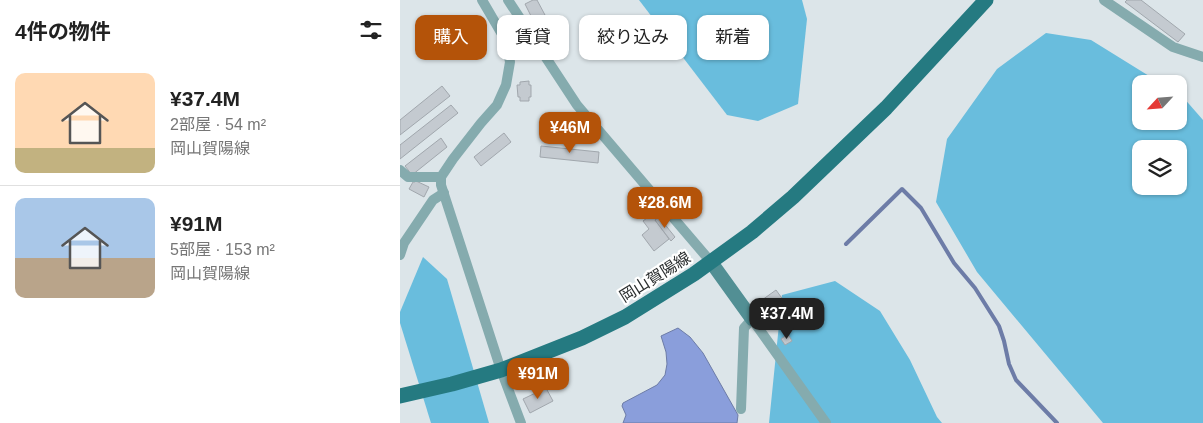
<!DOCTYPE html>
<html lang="ja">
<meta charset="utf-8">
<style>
body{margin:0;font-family:Arial,"Noto Sans JP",sans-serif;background:#f6f6f6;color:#222;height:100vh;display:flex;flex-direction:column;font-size:19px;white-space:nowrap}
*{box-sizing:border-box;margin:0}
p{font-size:16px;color:#767676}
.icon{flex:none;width:28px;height:28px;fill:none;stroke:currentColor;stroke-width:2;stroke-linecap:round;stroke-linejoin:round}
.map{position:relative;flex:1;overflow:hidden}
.side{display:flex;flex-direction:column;background:#fff;width:400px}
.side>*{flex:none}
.guide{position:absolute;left:15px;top:15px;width:475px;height:45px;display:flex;gap:10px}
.needle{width:32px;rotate:244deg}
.fabs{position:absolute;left:732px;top:75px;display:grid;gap:10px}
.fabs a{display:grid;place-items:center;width:55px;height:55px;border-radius:10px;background:#fff;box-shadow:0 1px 4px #0004;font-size:25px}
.price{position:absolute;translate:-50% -42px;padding:0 11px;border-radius:10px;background:#b45309;color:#fff;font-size:16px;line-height:32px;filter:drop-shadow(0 1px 2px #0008)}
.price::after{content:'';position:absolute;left:50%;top:30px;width:15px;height:11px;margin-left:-8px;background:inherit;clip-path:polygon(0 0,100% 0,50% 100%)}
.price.selected{background:#222;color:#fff}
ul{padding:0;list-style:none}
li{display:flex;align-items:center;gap:15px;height:125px;padding:0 15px}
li+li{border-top:1px solid #e0e0e0}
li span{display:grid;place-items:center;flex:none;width:140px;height:100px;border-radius:10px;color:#555}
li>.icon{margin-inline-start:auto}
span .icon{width:60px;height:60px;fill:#fffc;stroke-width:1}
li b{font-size:21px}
h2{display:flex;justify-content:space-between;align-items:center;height:60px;padding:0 15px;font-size:21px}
.pill{padding:0 18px;border-radius:10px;background:#fff;box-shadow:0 1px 4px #0004;font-size:18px;line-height:45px}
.pill.selected{background:#b45309;color:#fff}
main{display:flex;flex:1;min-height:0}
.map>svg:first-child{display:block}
.forest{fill:#69bddd;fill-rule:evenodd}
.water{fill:#8a9edb;stroke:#6d7ca7}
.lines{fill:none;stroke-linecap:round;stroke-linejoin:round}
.stream{stroke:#6d7ca7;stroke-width:4}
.building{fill:#c4cad0;stroke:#a1a7ad}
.street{stroke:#85abae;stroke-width:10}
.secondary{stroke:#528f94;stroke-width:14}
.primary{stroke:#257a81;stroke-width:15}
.labels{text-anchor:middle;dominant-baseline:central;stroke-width:4.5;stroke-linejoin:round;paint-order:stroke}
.street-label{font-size:16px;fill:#2a2d2e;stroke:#fff}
</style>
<main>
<section class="side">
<h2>4件の物件<svg class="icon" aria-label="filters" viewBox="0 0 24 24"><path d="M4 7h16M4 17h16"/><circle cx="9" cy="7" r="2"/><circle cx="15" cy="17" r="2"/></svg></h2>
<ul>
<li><span style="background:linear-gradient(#ffd9b3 75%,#c2b280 0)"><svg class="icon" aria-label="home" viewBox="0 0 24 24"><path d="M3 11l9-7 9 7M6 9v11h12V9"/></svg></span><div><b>¥37.4M</b><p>2部屋 · 54 m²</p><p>岡山賀陽線</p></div></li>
<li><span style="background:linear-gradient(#a9c7e8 60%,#b9a48a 0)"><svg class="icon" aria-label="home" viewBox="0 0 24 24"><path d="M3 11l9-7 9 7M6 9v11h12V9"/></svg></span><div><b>¥91M</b><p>5部屋 · 153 m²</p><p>岡山賀陽線</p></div></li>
</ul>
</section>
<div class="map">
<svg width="803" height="423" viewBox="0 0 803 423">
<rect width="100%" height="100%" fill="#dce5e9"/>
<g class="forest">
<polygon points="239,0 402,0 407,19 398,104 358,121 327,115"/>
<path d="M 646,33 L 691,40 L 762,84 L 741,84 L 741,121 L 779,121 L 779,94 L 782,96 L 803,120 L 803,423 L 703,423 L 577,272 L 536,202 L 547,139 L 597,69 ZM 741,149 L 779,149 L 779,186 L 741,186 Z"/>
<polygon points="23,257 47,279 89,423 31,423 0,323 0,312"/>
<polygon points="435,281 480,311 510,360 537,417 542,423 369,423 382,295"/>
</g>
<polygon class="water" points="278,328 290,337 303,353 338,415 337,423 223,423 226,415 222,406 223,403 257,385 265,375 267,364 266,352 261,336"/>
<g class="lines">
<polyline class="stream" points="446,244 502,189 521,208 554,263 575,288 599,326 604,341 609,364 616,380 657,423"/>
</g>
<g class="building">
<polygon points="133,0 137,0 145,15 133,20 125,4"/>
<polygon points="727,0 741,0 785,34 778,42 725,2"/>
<polygon points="129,81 129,85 131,85 131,97 129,97 129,101 120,101 120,97 118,97 117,85 120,85 120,82"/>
<polygon points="42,86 50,96 0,135 0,120"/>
<polygon points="51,105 58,113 0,159 0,145"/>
<polygon points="104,133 111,142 81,166 74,157"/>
<polygon points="41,138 47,147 12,175 5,166"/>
<polygon points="141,146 199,152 198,163 140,157"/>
<polygon points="16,181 29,187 24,197 9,189 13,182 15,182"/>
<polygon points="274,191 282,200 275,207 267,198"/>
<polygon points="255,212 259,217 255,220 269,239 254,251 242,235 249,229 243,221"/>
<polygon points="259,217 275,237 271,241 255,220"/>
<polygon points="376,290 389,308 374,318 362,300"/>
<polygon points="388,334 392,341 385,345 381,339"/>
<polygon points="146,388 153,401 130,413 123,399"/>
</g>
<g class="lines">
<g class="street">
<polyline points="82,0 106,41 110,62 106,85 97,105 81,123 53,159 41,177 41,185 101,370 121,423"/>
<polyline points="108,0 177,105 311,262"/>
<polyline points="704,0 773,47 803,57"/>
<polyline points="0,170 8,177 41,177"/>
<polyline points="0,255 4,243 33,200 44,193"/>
<polyline points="341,409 344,328 352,319 426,423"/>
</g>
<polyline class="secondary" points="311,262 352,319"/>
<polyline class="primary" points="0,396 52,384 101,370 182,338 225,317 294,274 352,232 393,197 486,108 586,0"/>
</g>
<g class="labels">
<g class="street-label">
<text transform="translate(255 277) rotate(-32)">岡山賀陽線</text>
</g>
</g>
</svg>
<div class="fabs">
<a><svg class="needle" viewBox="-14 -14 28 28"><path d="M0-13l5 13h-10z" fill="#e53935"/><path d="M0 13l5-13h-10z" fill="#767676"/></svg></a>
<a><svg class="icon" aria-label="layers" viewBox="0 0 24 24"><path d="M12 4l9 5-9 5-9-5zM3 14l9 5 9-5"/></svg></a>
</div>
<b class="price" style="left:170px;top:154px">¥46M</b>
<b class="price" style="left:265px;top:229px">¥28.6M</b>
<b class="price selected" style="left:387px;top:340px">¥37.4M</b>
<b class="price" style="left:138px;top:400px">¥91M</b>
<div class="guide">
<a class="pill selected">購入</a>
<a class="pill">賃貸</a>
<a class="pill">絞り込み</a>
<a class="pill">新着</a>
</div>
</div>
</main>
